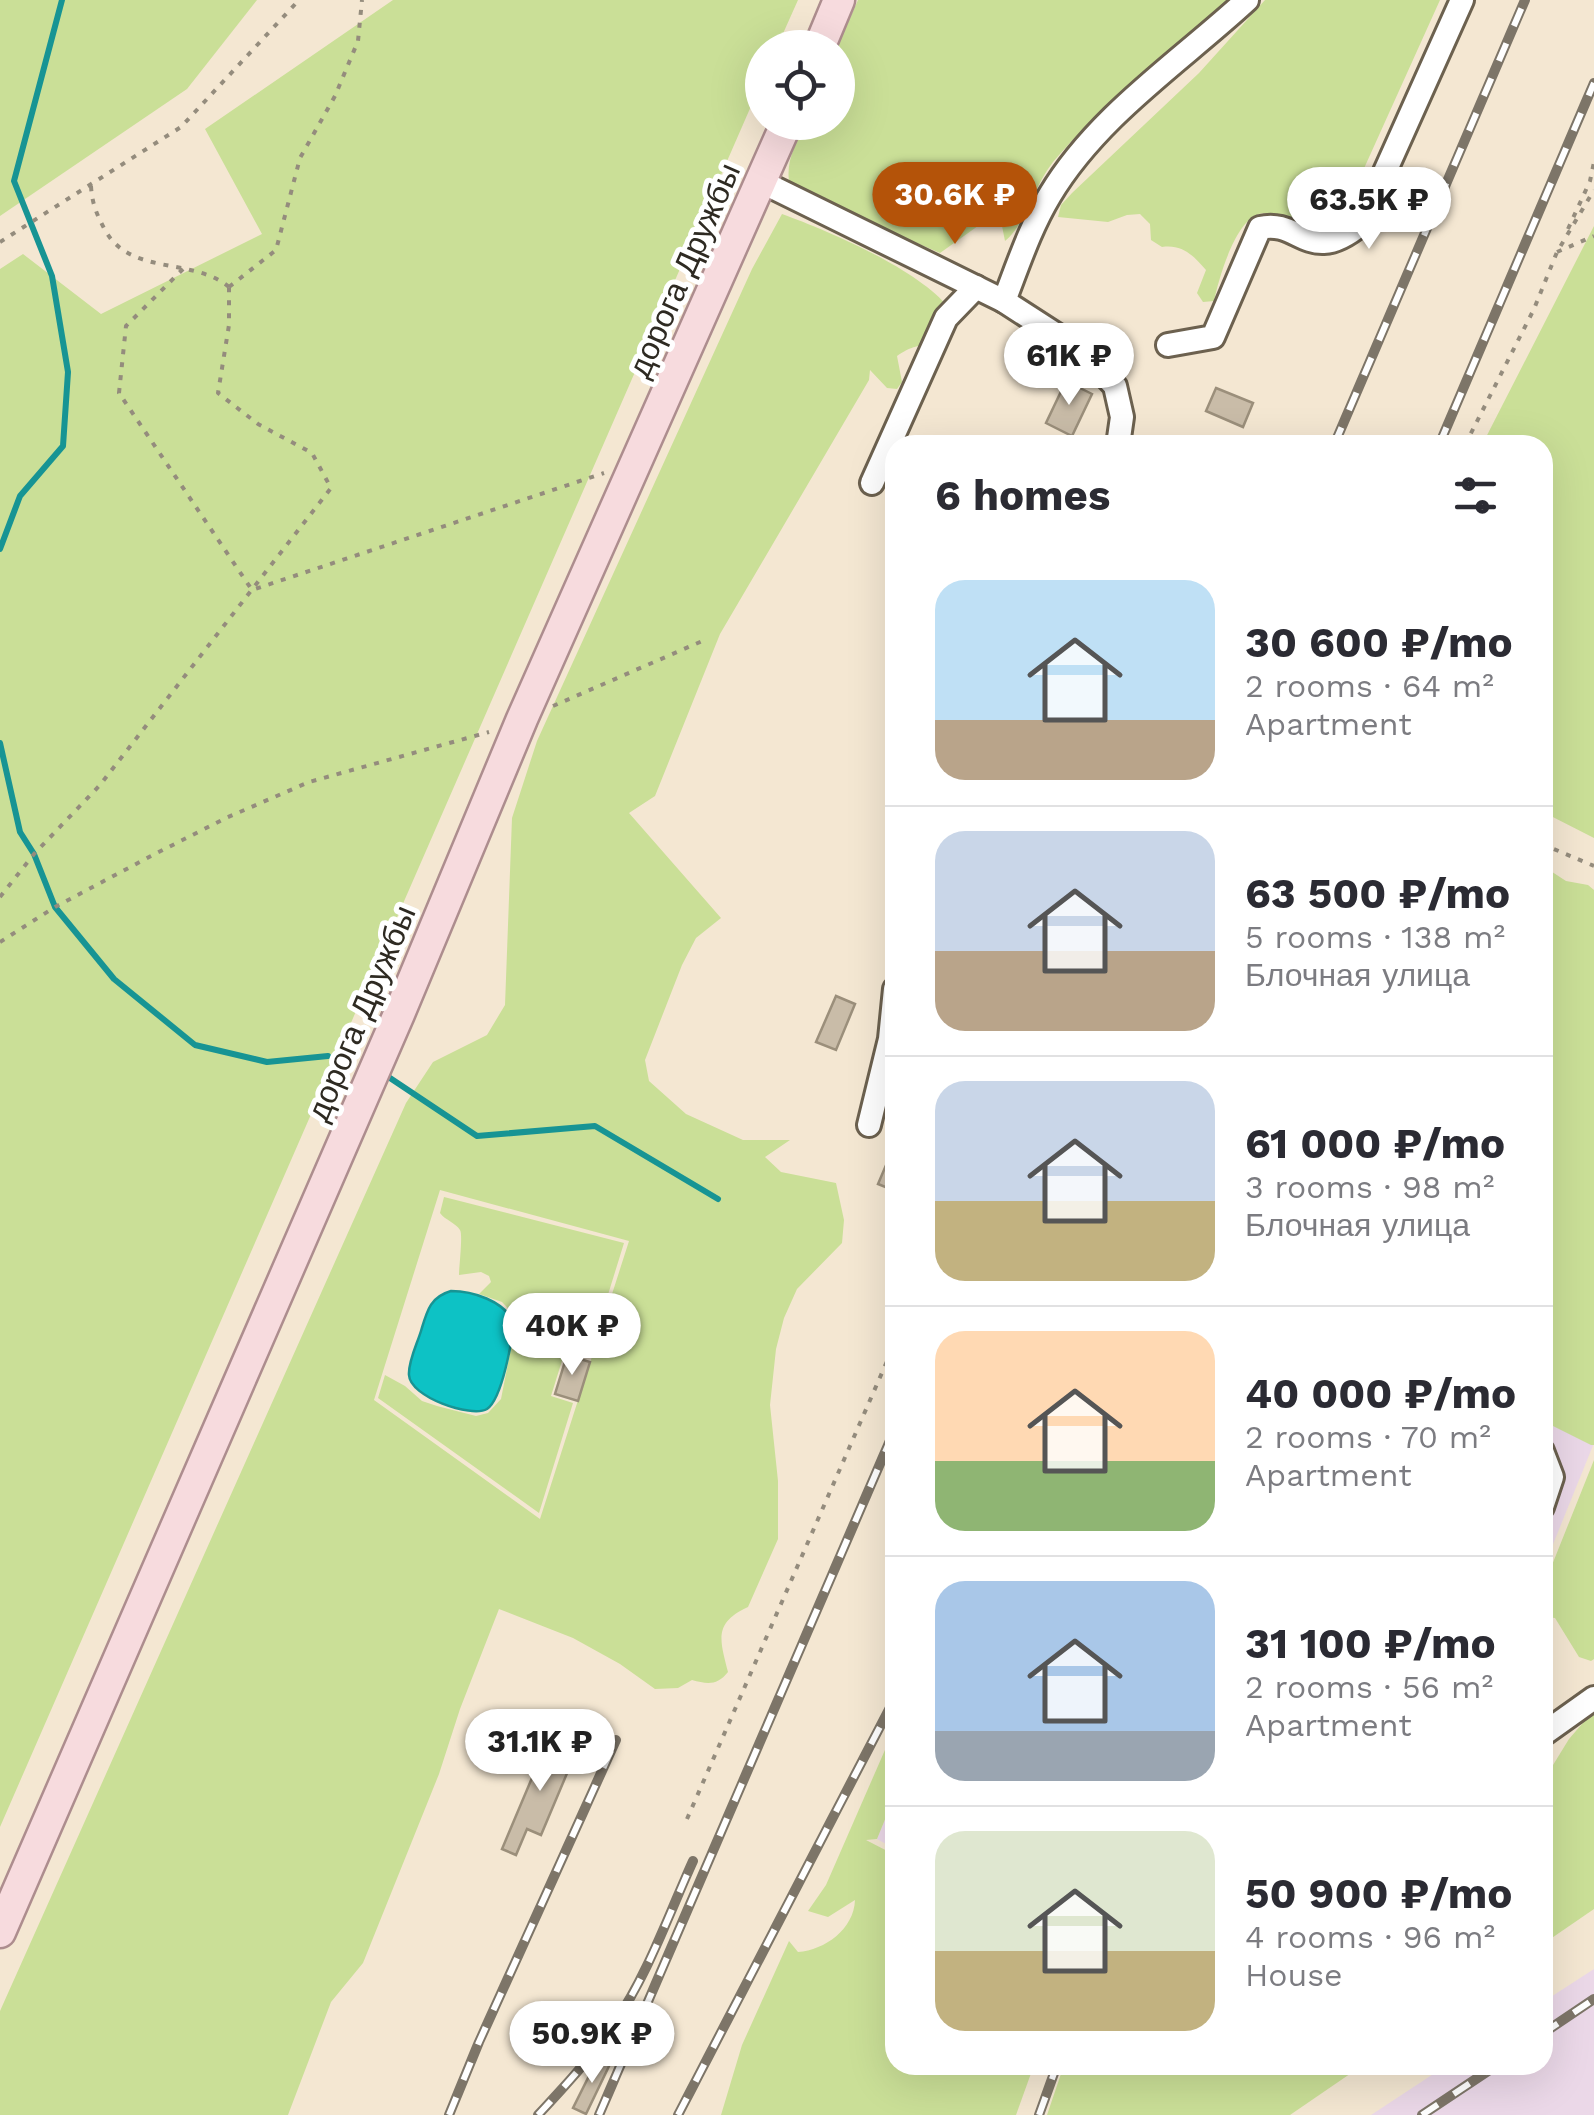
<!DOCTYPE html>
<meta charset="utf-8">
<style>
body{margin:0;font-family:"Work Sans",sans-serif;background:#f7f7f7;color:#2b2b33;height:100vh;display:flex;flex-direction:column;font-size:38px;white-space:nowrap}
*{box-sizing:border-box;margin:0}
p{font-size:32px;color:#7c7c81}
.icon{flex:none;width:55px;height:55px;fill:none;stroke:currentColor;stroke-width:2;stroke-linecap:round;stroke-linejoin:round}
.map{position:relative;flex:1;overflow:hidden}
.drawer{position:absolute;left:885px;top:435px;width:668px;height:1640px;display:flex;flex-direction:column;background:#fff;border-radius:30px;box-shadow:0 10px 40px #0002}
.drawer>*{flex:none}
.buttons{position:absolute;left:745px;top:30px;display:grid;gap:20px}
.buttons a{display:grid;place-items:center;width:110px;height:110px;border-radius:50%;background:#fff;box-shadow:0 10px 40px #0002;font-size:50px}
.price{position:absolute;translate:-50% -85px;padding:0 22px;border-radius:35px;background:#fff;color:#222;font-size:32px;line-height:65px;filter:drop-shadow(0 2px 5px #0008)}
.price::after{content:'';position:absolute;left:50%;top:60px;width:30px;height:22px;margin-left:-15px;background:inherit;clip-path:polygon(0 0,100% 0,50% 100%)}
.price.selected{background:#b45309;color:#fff}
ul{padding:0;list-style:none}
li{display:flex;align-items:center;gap:30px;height:250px;padding:0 50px}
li+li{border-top:2px solid #e1e1e2}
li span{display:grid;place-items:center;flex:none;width:280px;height:200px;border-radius:30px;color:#555}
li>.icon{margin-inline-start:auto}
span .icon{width:120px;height:120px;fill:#fffc;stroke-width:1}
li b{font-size:42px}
h2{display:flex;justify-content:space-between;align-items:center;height:120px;padding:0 50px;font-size:42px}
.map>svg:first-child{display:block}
.commercial{fill:#ebd8e8}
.green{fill:#cadf97;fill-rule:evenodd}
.water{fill:#0dc2c5;stroke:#179494;stroke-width:2.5}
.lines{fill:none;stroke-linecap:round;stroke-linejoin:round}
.stream{stroke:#179494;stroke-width:6}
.building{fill:#c9bca8;stroke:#9b8f7b;stroke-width:2.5}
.minor-casing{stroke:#6c614f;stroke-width:28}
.major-casing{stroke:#ad8d8e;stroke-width:35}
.path{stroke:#948c7d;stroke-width:4;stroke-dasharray:5 8;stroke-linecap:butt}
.minor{stroke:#fff;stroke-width:22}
.major{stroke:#f7dbde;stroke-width:30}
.rail-casing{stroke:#7d7568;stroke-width:10}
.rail{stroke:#fff;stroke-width:6;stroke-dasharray:19;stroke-linecap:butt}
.labels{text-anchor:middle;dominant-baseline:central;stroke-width:10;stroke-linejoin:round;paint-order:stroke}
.street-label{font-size:32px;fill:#2e2a22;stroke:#fff}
</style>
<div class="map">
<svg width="1594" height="2115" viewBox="0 0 1594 2115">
<rect width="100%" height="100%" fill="#f4e7d2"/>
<g class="commercial">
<polygon points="1542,1421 1594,1443 1543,1569 1542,1569"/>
<polygon points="895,1795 895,1849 877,1839"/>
<polygon points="1594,1969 1594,2115 1371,2115 1447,2065 1542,2065 1543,2002"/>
</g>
<g class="green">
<polygon points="0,0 257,0 187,89 0,216"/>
<polygon points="393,0 798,0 777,47 762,48 762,81 0,1827 0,269 23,254 101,314 262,234 205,129"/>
<path d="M 858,0 L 1233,0 C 1172,51 1105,101 1053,162 C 1033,187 1028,221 1005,241 L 999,211 L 940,253 L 791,189 C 783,165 796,144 805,123 L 838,122 L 837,47 Z"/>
<path d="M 1265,0 L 1440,0 L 1352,195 C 1327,216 1314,222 1281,217 C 1275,215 1265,212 1259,214 C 1235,221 1219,278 1214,301 L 1203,302 L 1197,293 L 1206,270 C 1193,255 1182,244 1162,247 L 1151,240 L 1150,224 L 1140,214 L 1127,215 L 1108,222 L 1058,217 L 1061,205 L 1072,193 L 1199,73 Z"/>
<path d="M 782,214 C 829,231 918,269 949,308 L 934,315 C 923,359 926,336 897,356 L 902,382 L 897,389 L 887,388 L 870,370 L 869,380 L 720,634 L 655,796 L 629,813 L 721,918 L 696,938 L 682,965 L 645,1060 L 649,1081 L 686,1114 L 743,1140 L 790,1140 L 765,1157 L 781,1172 L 836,1183 L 844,1220 L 842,1243 L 797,1289 L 784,1318 L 776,1349 L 770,1405 L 778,1481 L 778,1539 L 748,1607 C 713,1623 720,1640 728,1672 C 717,1686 707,1684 692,1680 L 678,1688 L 655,1689 L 620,1664 L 573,1638 L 499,1609 L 460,1709 L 439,1774 L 363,1963 L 331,2002 L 288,2115 L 0,2115 L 0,2011 L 406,1103 L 433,1062 L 487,1035 L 505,1005 L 512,818 L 537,741 L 752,269 ZM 440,1190 L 629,1241 L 540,1519 L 374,1400 Z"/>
<polygon points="1594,226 1594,838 1543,812 1542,445 1482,445"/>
<polygon points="1543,866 1566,881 1588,885 1594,890 1594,1445 1591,1445 1543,1421"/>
<path d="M 444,1197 L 624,1243 L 589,1356 L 565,1351 L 551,1396 L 573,1403 L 539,1513 L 378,1398 L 385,1375 L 405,1386 L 422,1401 L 437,1406 L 476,1416 L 488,1413 L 501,1399 L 517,1318 L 502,1302 L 479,1294 L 491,1282 L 489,1276 L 481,1272 L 459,1275 C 459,1267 463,1234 460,1230 C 456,1223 445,1220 440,1213 Z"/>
<polygon points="1594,1460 1594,1659 1591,1661 1579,1657 1555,1618 1546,1617 1543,1611 1542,1590"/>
<polygon points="1594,1710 1594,1909 1543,1944 1542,1783 1569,1739"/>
<path d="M 895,1727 L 895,1795 L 877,1839 L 866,1840 L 895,1855 L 895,2065 L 1034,2065 L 1016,2115 L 721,2115 L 742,2045 L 789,1941 L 798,1952 C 825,1950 854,1929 855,1900 L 828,1917 L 808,1911 L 826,1885 Z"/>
<polygon points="1064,2065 1363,2065 1290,2115 1047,2115"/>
</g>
<path class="water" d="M 451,1291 C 473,1291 503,1301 513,1321 C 513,1339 502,1399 487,1409 C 471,1418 410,1397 409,1375 C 408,1362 417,1344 421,1331 C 427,1311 430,1297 451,1291 Z"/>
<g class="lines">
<g class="stream">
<polyline points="0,549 20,496 63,446 68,372 52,276 14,181 62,0"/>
<polyline points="0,743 20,832 34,854 55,907 114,979 195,1045 267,1062 328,1056"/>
<polyline points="384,1074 477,1136 595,1126 718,1199"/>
</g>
</g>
<g class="building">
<polygon points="1066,381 1092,394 1072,436 1046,423"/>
<polygon points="1216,388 1253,403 1243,427 1206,411"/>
<polygon points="836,996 855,1004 836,1050 816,1042"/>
<polygon points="895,1144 895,1191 878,1184"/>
<polygon points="567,1355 590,1362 578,1401 555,1394"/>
<polygon points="548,1740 576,1752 541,1835 527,1829 516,1855 502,1849"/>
<polygon points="598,2058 610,2064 586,2114 573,2108"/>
</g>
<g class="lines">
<defs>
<g id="minor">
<polyline points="762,182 1004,301 1083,352 1115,386 1122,417 1118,445"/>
<path d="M 1004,301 C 1018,265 1030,228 1050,195 C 1097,116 1181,61 1247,0"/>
<path d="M 1168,345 L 1213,337 L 1260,228 C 1300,218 1309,268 1362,223 L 1462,0"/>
<polyline points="872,483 946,318 976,287"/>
<polyline points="869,1125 890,1039 895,989"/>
<polyline points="1542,1451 1552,1477 1542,1507"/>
<polyline points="1542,1735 1594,1698"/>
</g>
<g id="major">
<polyline points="819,48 839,0"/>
<polyline points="0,1932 399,1014 522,719 787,122"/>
</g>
</defs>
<use href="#minor" class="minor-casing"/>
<use href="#major" class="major-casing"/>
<g class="path">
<path d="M 91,186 C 92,204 97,215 105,230 C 130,276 193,257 229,287"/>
<polyline points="1568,229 1590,181 1594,162"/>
<polyline points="0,242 181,127 299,0"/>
<polyline points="1557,252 1594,236"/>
<polyline points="183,269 126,326 119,393 252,590 604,473"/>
<polyline points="229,287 276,250 300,158 335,96 358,41 362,0"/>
<polyline points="1465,445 1534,309 1557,252 1594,190"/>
<polyline points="553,706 707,639"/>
<polyline points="1542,844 1594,866"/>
<polyline points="0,897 34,854 100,785 331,488 312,453 258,424 218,393 229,325 229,287"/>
<polyline points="0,942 55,907 151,856 226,818 309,782 489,732"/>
<polyline points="687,1819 895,1343"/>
</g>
<use href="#minor" class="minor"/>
<use href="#major" class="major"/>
<defs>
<g id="rail">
<polyline points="1334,445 1525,0"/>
<polyline points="1439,445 1594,83"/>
<polyline points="1542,2034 1594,1999"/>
<polyline points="449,2115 479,2042 616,1740"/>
<path d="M 538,2115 C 565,2086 592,2057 614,2024 C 648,1974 668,1916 693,1861"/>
<polyline points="599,2115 895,1429"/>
<polyline points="678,2115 895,1698"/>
<polyline points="1039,2115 1057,2065"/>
<polyline points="1422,2115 1497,2065"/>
</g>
</defs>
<use href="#rail" class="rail-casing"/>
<use href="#rail" class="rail"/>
</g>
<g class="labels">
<g class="street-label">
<text transform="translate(684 270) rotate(-66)">дорога Дружбы</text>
<text transform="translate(361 1013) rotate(-67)">дорога Дружбы</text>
</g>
</g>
</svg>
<div class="buttons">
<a><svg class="icon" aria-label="locate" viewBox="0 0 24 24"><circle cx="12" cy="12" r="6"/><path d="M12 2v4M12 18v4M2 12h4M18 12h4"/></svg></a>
</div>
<b class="price selected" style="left:955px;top:247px">30.6K ₽</b>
<b class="price" style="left:1369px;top:252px">63.5K ₽</b>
<b class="price" style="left:1069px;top:408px">61K ₽</b>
<b class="price" style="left:572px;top:1378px">40K ₽</b>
<b class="price" style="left:540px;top:1794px">31.1K ₽</b>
<b class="price" style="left:592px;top:2086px">50.9K ₽</b>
<section class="drawer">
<h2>6 homes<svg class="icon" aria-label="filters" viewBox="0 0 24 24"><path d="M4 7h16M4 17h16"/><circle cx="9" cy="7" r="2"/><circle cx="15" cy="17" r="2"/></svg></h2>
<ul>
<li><span style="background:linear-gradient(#bfe0f5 70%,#b9a48a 0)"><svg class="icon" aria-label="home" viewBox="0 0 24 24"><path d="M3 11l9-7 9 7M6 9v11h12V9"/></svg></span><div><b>30 600 ₽/mo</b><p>2 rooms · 64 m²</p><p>Apartment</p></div></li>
<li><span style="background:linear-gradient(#c9d6e8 60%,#b9a48a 0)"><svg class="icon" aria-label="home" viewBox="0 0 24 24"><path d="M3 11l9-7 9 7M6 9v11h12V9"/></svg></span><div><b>63 500 ₽/mo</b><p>5 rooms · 138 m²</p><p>Блочная улица</p></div></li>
<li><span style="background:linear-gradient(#c9d6e8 60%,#c2b280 0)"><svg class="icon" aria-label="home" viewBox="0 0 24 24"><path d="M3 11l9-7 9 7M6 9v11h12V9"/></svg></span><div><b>61 000 ₽/mo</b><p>3 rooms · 98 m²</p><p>Блочная улица</p></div></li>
<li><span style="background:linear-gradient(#ffd9b3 65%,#8fb573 0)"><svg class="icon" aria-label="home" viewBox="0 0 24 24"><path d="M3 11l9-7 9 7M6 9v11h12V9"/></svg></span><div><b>40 000 ₽/mo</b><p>2 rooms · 70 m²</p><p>Apartment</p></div></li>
<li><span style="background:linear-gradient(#a9c7e8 75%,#9aa5b1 0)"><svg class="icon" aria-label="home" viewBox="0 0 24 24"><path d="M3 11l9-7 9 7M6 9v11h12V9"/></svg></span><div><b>31 100 ₽/mo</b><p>2 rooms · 56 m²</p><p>Apartment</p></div></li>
<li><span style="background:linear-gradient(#dfe7d0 60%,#c2b280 0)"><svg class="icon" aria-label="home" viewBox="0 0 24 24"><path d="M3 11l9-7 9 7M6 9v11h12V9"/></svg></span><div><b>50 900 ₽/mo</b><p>4 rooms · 96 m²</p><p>House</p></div></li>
</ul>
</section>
</div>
